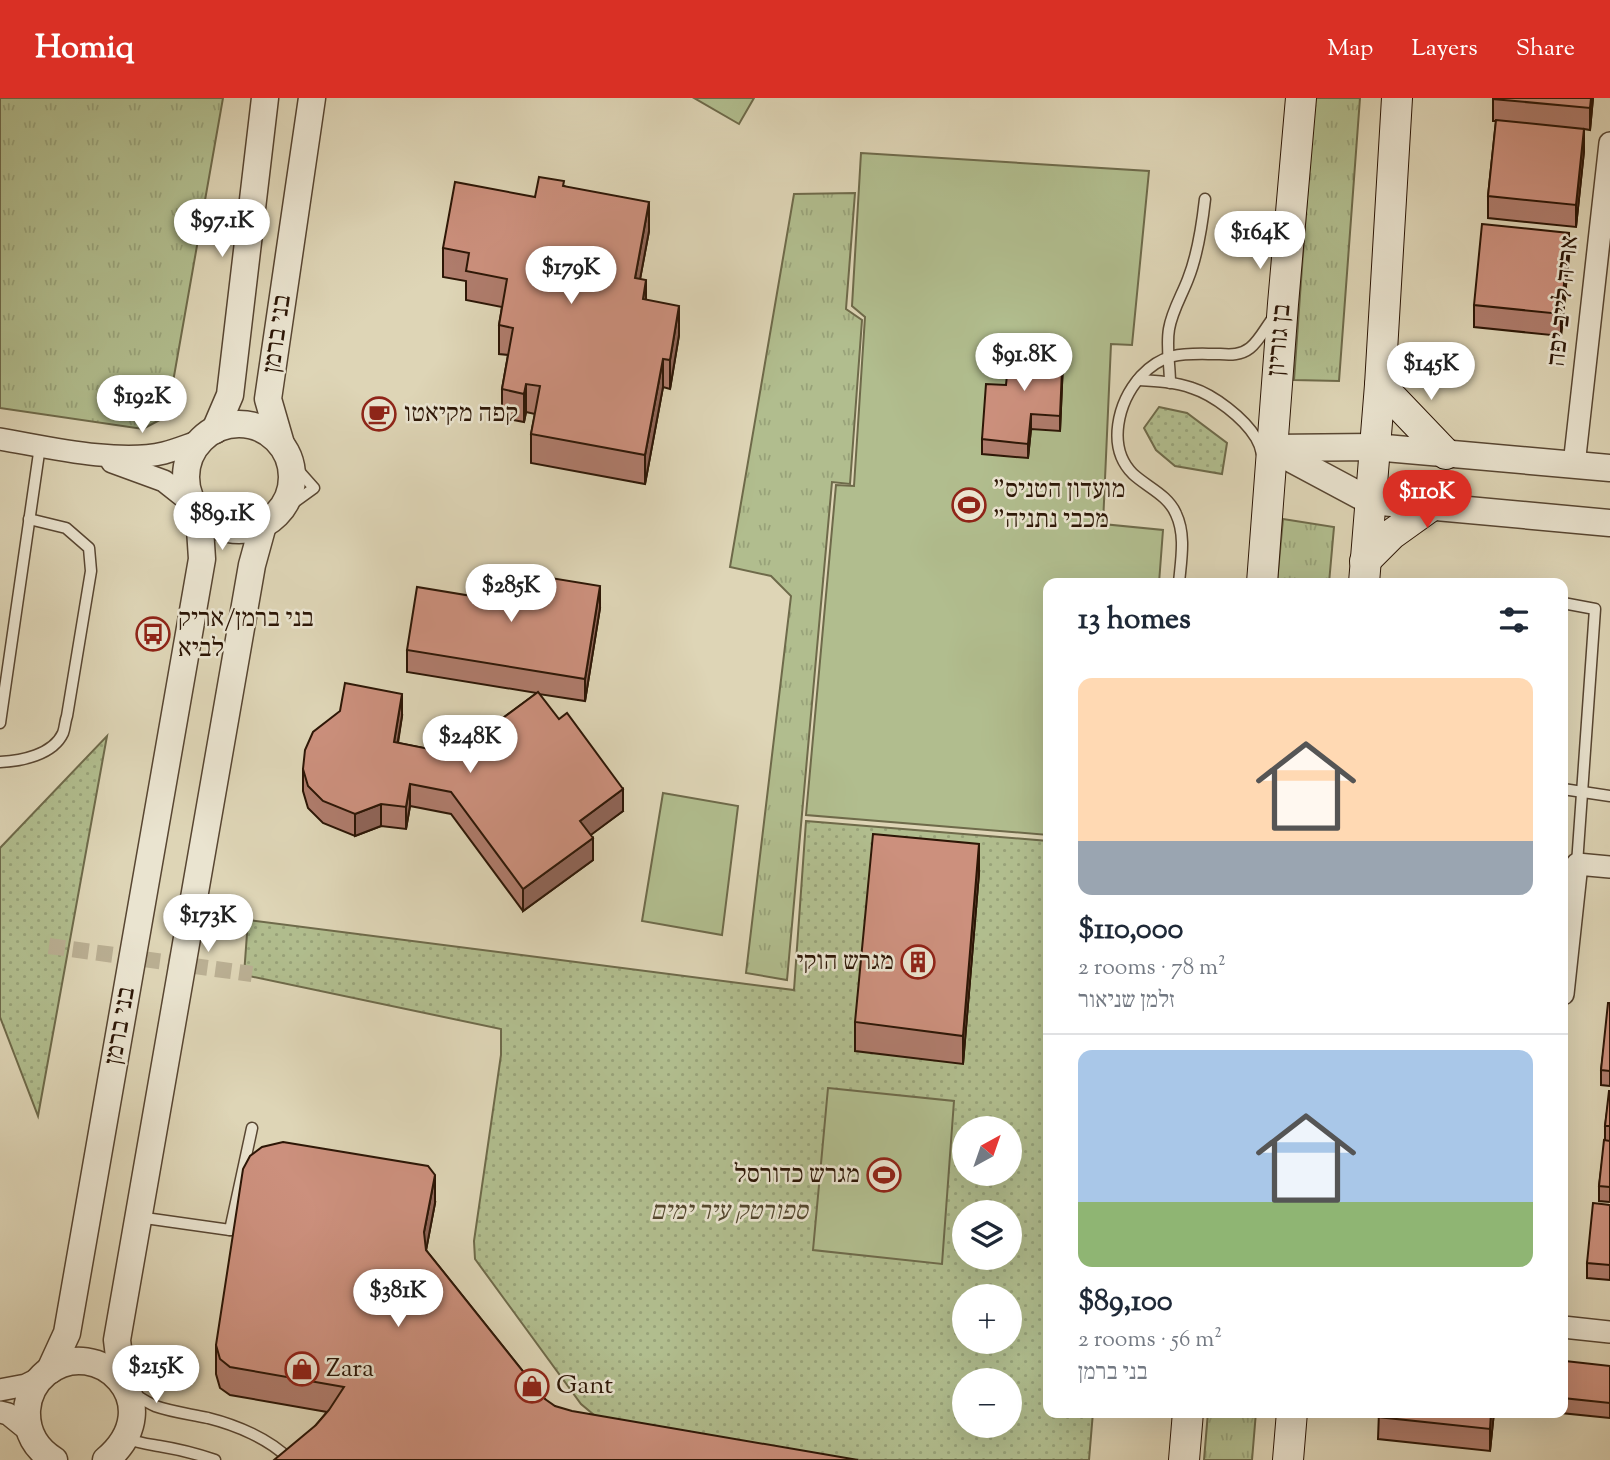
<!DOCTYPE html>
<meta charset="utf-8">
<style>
body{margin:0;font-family:"Sorts Mill Goudy","Frank Ruhl Libre",serif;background:#f6f6f7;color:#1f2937;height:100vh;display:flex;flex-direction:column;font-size:26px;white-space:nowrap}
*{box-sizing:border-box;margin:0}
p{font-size:23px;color:#747a83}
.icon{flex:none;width:38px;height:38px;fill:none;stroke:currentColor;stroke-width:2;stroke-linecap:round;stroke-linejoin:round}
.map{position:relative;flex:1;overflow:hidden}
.details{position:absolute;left:1043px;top:480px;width:525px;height:840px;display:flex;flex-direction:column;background:#fff;border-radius:14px;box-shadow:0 7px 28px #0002}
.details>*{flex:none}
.needle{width:46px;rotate:40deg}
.controls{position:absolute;left:952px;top:1018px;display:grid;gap:14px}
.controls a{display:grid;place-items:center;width:70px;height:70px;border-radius:50%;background:#fff;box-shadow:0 7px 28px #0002;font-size:35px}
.price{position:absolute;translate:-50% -60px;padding:0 16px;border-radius:24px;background:#fff;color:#222;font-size:23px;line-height:46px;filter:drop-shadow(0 2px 4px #0008)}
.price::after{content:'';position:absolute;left:50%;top:42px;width:21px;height:16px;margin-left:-10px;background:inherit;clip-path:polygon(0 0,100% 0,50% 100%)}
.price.active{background:#d93025;color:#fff}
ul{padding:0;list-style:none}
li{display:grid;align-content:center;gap:14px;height:371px;padding:0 35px}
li+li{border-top:2px solid #e0e1e3}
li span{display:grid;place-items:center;height:217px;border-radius:14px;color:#555}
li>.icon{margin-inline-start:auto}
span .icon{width:126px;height:126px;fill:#fffc;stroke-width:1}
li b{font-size:30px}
h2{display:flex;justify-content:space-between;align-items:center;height:84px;padding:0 35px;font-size:30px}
header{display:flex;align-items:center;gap:42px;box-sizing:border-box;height:98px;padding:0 35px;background:#d93025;color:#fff}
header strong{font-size:33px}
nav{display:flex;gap:38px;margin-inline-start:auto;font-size:24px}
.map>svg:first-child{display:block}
.grass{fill:url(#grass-tufts);stroke:#6e6a4a;stroke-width:2}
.park{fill:url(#park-dots);stroke:#6e6a4a;stroke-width:2;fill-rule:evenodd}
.pitch{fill:#b1bd8e;stroke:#6e6a4a;stroke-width:2}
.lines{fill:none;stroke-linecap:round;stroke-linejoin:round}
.pedestrian-tunnel{stroke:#baaf93;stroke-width:16;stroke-dasharray:16 8;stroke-linecap:butt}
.service-casing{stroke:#584632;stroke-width:13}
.minor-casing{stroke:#584632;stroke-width:24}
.tertiary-casing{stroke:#584632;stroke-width:29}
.secondary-casing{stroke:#2c1606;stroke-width:32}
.service{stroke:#eae4d0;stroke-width:10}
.minor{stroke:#eae4d0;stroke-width:21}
.tertiary{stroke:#eae4d0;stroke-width:26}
.secondary{stroke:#eae4d0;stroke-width:30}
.wall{fill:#af7c6c;stroke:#2c1606;stroke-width:2}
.shaded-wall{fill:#8f6558;stroke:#2c1606;stroke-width:2}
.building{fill:#cc907d;stroke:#2c1606;stroke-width:2}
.labels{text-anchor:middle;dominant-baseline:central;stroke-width:5;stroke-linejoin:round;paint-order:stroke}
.street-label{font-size:26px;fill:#2c1606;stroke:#eae4d0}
.poi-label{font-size:26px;fill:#2c1606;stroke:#eae4d0;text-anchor:start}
.park-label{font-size:26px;font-style:italic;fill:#54482f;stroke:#eae4d0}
</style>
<header>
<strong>Homiq</strong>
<nav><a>Map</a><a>Layers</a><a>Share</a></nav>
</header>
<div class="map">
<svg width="1610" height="1362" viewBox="0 0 1610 1362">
<defs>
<pattern id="grass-tufts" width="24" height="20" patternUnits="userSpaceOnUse" patternTransform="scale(1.75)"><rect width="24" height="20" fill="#b1bd8e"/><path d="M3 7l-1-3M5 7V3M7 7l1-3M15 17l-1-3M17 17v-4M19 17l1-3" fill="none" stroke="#98a279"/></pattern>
<pattern id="park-dots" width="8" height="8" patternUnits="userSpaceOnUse" patternTransform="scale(1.75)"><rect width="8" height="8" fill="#b1bd8e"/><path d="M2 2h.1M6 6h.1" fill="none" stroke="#98a279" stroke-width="1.8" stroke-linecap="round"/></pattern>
</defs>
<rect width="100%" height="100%" fill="#ded5b6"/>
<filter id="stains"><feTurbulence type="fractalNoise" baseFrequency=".00286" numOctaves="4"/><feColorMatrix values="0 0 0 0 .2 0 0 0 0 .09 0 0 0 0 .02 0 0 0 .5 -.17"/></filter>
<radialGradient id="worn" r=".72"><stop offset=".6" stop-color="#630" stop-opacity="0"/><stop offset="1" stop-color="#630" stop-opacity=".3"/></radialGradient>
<g class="grass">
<polygon points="0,0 223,0 167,318 143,331 0,310"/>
<polygon points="1314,0 1360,0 1339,283 1294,282"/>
<polygon points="855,95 846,211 862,222 850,386 832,384 787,882 746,875 791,498 771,478 730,469 794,96"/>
<polygon points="1283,421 1334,429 1329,485 1277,485"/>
<polygon points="1208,1314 1256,1314 1252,1362 1204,1362"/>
</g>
<g class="park">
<polygon points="1159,309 1187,315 1227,345 1222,376 1175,368 1156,352 1144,330"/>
<polygon points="107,638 38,1018 0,919 0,750"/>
<path d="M 806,723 L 1048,743 L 1048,1314 L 1093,1314 L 1089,1362 L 827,1362 L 606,1327 L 581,1306 L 475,1161 L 474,1143 L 501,957 L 501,931 L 244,877 L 248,822 L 794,892 ZM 964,1031 L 1010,1031 L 1010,1076 L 964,1076 ZM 964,1115 L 1010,1115 L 1010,1160 L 964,1160 ZM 964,1199 L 1010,1199 L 1010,1244 L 964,1244 ZM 964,1283 L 1010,1283 L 1010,1328 L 964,1328 Z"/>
</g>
<g class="pitch">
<polygon points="694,0 754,0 739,26"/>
<polygon points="861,55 1149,73 1132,247 1111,246 1103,426 1163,432 1159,485 1048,485 1048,737 806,717 836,387 854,388 865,219 852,208"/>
<polygon points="663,695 738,708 722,837 642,823"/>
<polygon points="828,990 954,1003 942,1166 813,1152"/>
</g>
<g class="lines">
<polyline class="pedestrian-tunnel" points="49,848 252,876"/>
<defs>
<g id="service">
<path d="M 1138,282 C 1156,283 1175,284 1192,290 C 1214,297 1244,320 1256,340 C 1259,345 1261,351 1262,356"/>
<path d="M 1170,285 C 1170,268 1166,248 1169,231 C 1172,213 1182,197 1188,181 C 1198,156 1202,128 1205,101"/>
<polyline points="278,416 314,390 290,363"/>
<path d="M 1179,485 C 1181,462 1186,437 1176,416 C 1168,397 1147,389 1133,376 C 1106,349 1118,304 1141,278 C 1165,252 1187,256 1220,256 C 1231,257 1241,257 1250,250 C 1259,243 1266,229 1273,220"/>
<polyline points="1563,505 1595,511 1577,766"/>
<polyline points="0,625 40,348"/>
<path d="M 0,664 C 21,663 53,657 63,635 C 65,630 65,623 67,618 L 91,473 L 89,450 L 66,430 L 29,421"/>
<polyline points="1563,691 1610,698"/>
<polyline points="138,1119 230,1132 236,1132"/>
<polyline points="230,1132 252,1030"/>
<path d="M 131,1294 C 139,1299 146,1304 155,1308 C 172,1314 190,1316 208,1320 C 236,1327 270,1341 290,1362"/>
<path d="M 126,1340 C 138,1345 147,1346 159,1348 C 178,1351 197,1356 215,1362"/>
</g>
<g id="minor">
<path d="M 0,341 C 47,349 118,366 164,355 C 176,352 188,347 200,343"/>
<polyline points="112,364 164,383 193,406"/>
<polyline points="1574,367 1610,45"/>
<polyline points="1563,896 1577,766 1610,769"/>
<polyline points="1563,1229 1610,1234"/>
<polyline points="0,1292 26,1287 40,1280"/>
<polyline points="0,1314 8,1316 29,1333"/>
</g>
<g id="tertiary">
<circle cx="239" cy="379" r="53"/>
<polyline points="215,332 230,297 265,0"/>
<polyline points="281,346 268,301 312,0"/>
<polyline points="1271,350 1370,403 1610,425"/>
<polyline points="1273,350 1374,349 1610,370"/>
<polyline points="50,1272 67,1235 202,461 199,415"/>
<polyline points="122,1283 117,1242 252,467 263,427"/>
<path d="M 54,1362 C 36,1351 26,1334 27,1312 C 28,1298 35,1284 46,1275 C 97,1234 172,1306 106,1362"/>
</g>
<g id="secondary">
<polyline points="1380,287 1446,356"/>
<polyline points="1365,463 1392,436 1431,408"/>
<polyline points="1262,485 1283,206 1301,0"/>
<polyline points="1364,485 1380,287 1397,0"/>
<polyline points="1184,1362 1188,1314"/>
<polyline points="1288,1362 1292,1314"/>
</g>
</defs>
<use href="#service" class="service-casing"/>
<use href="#minor" class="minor-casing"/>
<use href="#tertiary" class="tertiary-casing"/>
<use href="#secondary" class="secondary-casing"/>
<use href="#service" class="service"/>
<use href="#minor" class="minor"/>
<use href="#tertiary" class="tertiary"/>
<use href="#secondary" class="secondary"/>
</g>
<g class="wall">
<polygon points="1493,0 1593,0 1590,32 1584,31 1584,53 1576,129 1488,120 1488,98 1496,23 1493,23"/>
<polygon points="564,88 649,133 640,181 646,202 679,237 670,291 663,289 645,386 531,365 531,336 535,316 526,314 524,324 502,320 502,291 508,257 499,256 499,227 502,209 466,202 466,183 443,179 443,150 535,99"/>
<polygon points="1569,157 1561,238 1474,229 1474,207"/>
<polygon points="1063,264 1060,333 1031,331 1028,360 982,356 982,341 1006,287"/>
<polygon points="490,501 600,510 585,603 539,596 623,713 590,737 593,762 523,813 451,716 410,708 406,731 381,728 355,738 323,725 308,710 303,693 303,671 402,618 398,645 454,656 537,595 407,574 407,552"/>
<polygon points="979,775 963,966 855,953 855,924"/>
<polygon points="1610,905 1610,988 1601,987 1601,972"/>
<polygon points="1610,993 1610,1104 1599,1103 1599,1088 1605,1042 1605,1028"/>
<polygon points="435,1105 426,1152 545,1301 316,1327 327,1314 230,1297 220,1290 216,1276 216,1247"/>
<polygon points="1610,1107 1610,1182 1587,1180 1587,1165"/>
<polygon points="1610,1268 1610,1320 1561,1315 1563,1314 1563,1285"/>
<polygon points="1379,1314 1494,1314 1490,1353 1378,1341"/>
</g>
<g class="shaded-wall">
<polygon points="1591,0 1593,0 1590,32 1590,10"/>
<polygon points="1584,31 1584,53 1576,129 1576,107"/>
<polygon points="649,104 649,133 635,208 635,180"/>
<polygon points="1569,135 1569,157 1561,238 1561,216"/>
<polygon points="646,182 646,211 643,201"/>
<polygon points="679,208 679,237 670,291 670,262"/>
<polygon points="1063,249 1063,264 1060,333 1060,318"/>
<polygon points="663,261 663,289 645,386 645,357"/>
<polygon points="526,286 526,314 524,324 524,296"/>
<polygon points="1031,316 1031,331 1028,360 1028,346"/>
<polygon points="600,488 600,510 585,603 585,581"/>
<polygon points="402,596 402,618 394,666 394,644"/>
<polygon points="410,686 410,708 406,731 406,709"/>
<polygon points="623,691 623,713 580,745 580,723"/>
<polygon points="381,706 381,728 355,738 355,716"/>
<polygon points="593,740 593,762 523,813 523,791"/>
<polygon points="979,746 979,775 963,966 963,938"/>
<polygon points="435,1077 435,1105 424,1163 424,1134"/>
<polygon points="1491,1314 1494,1314 1490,1353 1490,1331"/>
</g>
<g class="building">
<polygon points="1493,0 1591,0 1590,10 1493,1"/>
<polygon points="1496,22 1584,31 1576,107 1488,98"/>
<polygon points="539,79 564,83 563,88 649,104 635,180 646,182 643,201 679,208 670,262 663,261 645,357 531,336 540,288 526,286 524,296 502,291 513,230 499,227 507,181 466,173 469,155 443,150 455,84 535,99"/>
<polygon points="1482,126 1569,135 1561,216 1474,207"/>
<polygon points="1010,246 1063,249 1060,318 1031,316 1028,346 982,341 986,286 1006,287"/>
<polygon points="495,471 600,488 585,581 407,552 417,489 490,501"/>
<polygon points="345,585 402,596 394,644 454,656 538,594 559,621 567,615 623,691 580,723 593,740 523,791 451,694 410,686 406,709 381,706 355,716 323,703 308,688 303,671 305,652 313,634 340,613"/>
<polygon points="873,736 979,746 963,938 855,924"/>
<polygon points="1608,905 1610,905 1610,973 1601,972"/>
<polygon points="1609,993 1610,993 1610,1028 1605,1028"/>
<polygon points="1604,1042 1610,1043 1610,1089 1599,1088"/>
<polygon points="283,1044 428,1068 435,1077 424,1134 426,1152 545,1301 555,1308 572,1313 858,1362 274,1362 316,1327 329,1312 344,1289 230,1269 220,1261 216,1247 243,1071 250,1058 262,1049"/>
<polygon points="1593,1105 1610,1107 1610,1167 1587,1165"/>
<polygon points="1565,1263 1610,1268 1610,1305 1563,1300 1563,1285"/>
<polygon points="1379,1314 1491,1314 1490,1331 1378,1319"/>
</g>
<defs>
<symbol id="cafe-ring" viewBox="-11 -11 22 22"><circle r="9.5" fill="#eae4d0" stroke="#8f2418" stroke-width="1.5"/><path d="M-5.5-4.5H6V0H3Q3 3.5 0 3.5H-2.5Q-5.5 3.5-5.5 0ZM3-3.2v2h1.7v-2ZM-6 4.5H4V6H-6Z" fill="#8f2418"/></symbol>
<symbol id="stadium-ring" viewBox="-11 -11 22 22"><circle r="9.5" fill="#eae4d0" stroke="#8f2418" stroke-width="1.5"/><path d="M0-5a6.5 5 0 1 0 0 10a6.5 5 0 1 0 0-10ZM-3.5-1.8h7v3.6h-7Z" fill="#8f2418"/></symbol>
<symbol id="bus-ring" viewBox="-11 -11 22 22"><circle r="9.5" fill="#eae4d0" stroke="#8f2418" stroke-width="1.5"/><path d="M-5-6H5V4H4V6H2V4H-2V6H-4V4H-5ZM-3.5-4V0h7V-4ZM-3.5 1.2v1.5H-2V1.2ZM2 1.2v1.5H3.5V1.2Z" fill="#8f2418"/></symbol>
<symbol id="building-ring" viewBox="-11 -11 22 22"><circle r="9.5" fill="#eae4d0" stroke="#8f2418" stroke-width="1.5"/><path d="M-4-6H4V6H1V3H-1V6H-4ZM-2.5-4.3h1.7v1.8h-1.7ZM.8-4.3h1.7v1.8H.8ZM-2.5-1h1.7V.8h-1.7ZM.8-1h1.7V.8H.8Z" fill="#8f2418"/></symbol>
<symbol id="shop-ring" viewBox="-11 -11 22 22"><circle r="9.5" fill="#eae4d0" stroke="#8f2418" stroke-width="1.5"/><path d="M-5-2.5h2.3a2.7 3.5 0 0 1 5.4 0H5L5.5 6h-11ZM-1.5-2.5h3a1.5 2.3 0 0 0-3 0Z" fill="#8f2418"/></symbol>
</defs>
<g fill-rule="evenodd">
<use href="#cafe-ring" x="360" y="297" width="38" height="38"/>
<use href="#stadium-ring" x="950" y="388" width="38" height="38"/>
<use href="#bus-ring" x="134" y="517" width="38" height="38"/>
<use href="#building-ring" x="899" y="845" width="38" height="38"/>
<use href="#stadium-ring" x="865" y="1058" width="38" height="38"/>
<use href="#shop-ring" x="283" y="1252" width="38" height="38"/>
<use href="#shop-ring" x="513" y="1269" width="38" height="38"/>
</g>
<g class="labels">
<g class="street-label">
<text transform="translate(1564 203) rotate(-84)">אריה לייב יפה</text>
<text transform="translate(278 236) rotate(-82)">בני ברמן</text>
<text transform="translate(1280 242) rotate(-85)">בן גוריון</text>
<text transform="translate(121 928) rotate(-80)">בני ברמן</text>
</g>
<g class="poi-label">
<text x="404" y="316">קפה מקיאטו</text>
<text x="993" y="392">"מועדון הטניס<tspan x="993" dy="30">"מכבי נתניה</tspan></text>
<text x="178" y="521">בני ברמן/אריק<tspan x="178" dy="30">לביא</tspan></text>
<text x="894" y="864" text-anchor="end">מגרש הוקי</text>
<text x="860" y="1077" text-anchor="end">מגרש כדורסל</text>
<text x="326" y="1271">Zara</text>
<text x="556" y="1288">Gant</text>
</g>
<g class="park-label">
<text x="729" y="1114">ספורטק עיר ימים</text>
</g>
</g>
<rect width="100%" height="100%" filter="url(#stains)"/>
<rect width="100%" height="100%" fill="url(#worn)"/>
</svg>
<div class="controls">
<a><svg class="needle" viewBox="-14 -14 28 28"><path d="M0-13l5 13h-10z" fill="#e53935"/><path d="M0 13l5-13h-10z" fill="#747a83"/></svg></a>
<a><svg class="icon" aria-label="layers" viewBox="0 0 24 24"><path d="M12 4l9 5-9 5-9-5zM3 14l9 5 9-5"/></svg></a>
<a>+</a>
<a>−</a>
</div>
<b class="price" style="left:222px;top:161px">$97.1K</b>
<b class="price" style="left:1260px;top:173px">$164K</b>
<b class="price" style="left:571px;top:208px">$179K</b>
<b class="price" style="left:1024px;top:295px">$91.8K</b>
<b class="price" style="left:1431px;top:304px">$145K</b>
<b class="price" style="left:142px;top:337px">$192K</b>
<b class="price active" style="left:1427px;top:432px">$110K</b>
<b class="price" style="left:222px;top:454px">$89.1K</b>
<b class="price" style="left:511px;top:526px">$285K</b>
<b class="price" style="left:470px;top:677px">$248K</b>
<b class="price" style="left:208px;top:856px">$173K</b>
<b class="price" style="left:398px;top:1231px">$381K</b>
<b class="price" style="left:156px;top:1307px">$215K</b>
<section class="details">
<h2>13 homes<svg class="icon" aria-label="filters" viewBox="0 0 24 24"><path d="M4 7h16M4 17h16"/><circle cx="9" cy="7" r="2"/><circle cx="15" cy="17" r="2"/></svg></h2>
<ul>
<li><span style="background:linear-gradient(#ffd9b3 75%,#9aa5b1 0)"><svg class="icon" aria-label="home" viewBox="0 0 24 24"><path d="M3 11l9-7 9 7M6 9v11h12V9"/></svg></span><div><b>$110,000</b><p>2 rooms · 78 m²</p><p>זלמן שניאור</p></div></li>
<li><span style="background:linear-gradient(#a9c7e8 70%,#8fb573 0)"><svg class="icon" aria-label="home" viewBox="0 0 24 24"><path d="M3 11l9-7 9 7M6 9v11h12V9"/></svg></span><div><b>$89,100</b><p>2 rooms · 56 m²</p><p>בני ברמן</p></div></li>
</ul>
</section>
</div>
